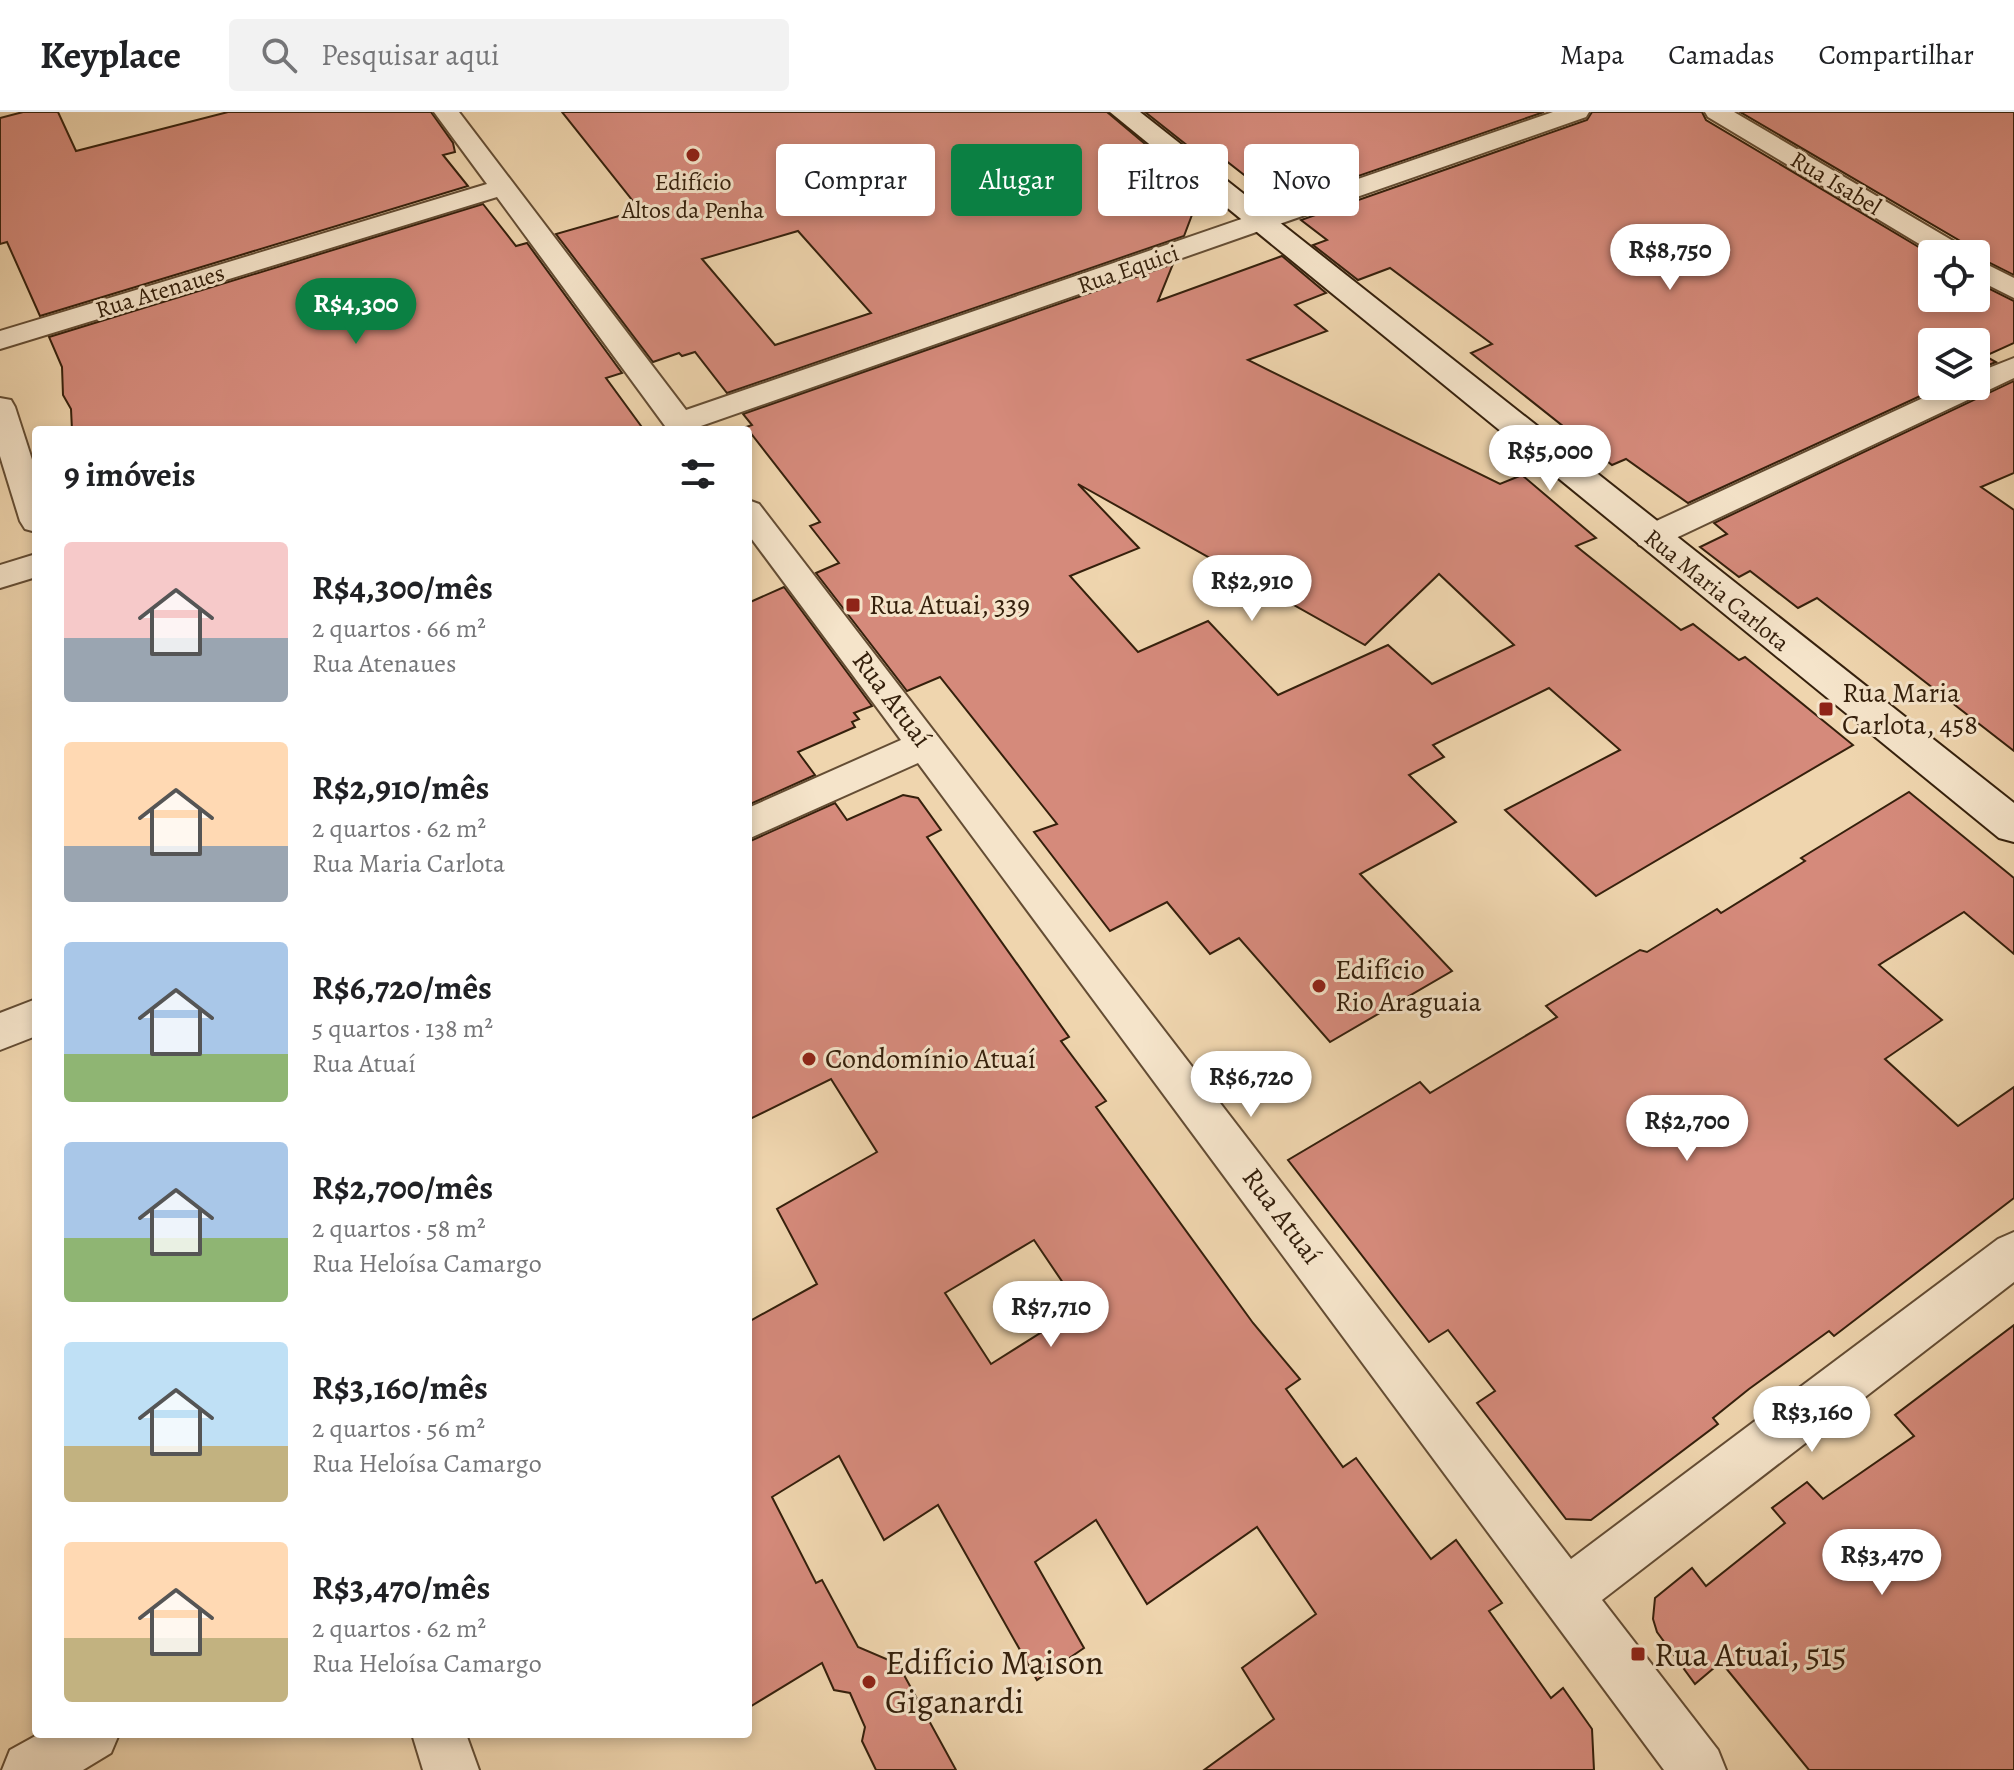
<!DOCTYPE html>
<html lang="pt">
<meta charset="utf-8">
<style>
body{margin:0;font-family:Alegreya,serif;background:#f2f2f2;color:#202124;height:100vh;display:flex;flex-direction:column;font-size:30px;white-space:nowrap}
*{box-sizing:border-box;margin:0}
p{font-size:26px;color:#757577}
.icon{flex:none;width:44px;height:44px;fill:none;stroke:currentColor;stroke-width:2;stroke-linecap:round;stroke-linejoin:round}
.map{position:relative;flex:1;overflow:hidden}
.sheet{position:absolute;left:32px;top:314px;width:720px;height:1312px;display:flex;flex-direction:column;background:#fff;border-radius:8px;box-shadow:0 4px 12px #0003}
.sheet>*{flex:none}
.guide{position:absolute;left:776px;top:32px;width:760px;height:72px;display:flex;gap:16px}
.fabs{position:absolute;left:1918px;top:128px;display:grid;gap:16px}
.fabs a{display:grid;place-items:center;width:72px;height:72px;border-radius:8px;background:#fff;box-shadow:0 4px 12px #0003;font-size:40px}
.price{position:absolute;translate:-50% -68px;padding:0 18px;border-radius:28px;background:#fff;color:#222;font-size:26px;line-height:52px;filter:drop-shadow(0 2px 4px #0008)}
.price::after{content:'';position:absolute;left:50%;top:48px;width:24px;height:18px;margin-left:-12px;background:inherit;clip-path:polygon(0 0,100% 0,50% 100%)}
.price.selected{background:#0b8043;color:#fff}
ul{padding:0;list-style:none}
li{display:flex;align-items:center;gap:24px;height:200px;padding:0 32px}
li span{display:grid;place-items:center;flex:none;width:224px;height:160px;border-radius:8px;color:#555}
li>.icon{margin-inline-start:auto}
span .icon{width:96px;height:96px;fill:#fffc;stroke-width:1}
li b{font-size:34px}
h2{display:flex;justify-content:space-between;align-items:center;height:96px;padding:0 32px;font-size:34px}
.pill{padding:0 28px;border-radius:8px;background:#fff;box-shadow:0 4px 12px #0003;font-size:28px;line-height:72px}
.pill.selected{background:#0b8043;color:#fff}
header{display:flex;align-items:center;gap:48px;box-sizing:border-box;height:112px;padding:0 40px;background:#fff;border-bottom:2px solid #e0e0e0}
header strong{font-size:38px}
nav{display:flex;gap:44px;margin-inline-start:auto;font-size:28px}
.search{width:560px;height:72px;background:#f2f2f2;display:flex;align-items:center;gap:20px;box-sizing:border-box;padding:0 28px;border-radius:8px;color:#757577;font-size:30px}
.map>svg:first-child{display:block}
.building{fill:#d58a7b;stroke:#35200c;stroke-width:2;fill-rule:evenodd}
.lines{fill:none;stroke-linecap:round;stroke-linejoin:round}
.street-casing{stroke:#644d34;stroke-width:4}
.secondary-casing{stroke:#35200c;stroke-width:4}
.street{fill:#f5e4ca;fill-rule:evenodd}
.secondary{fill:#f5e4ca;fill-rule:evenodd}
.poi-dot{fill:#8f2418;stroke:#f5e4ca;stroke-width:3}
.labels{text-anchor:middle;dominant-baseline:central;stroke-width:6;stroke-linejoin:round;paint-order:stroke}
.far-poi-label{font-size:24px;fill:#35200c;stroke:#f5e4ca}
.far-street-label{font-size:24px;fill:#35200c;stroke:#f5e4ca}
.poi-label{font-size:28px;fill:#35200c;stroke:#f5e4ca;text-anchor:start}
.street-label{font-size:28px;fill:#35200c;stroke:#f5e4ca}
.near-poi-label{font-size:34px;fill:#35200c;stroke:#f5e4ca;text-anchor:start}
</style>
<header>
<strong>Keyplace</strong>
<div class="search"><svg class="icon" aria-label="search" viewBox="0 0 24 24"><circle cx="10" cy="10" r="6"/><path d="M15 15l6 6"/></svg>Pesquisar aqui</div>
<nav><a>Mapa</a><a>Camadas</a><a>Compartilhar</a></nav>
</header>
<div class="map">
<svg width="2014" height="1658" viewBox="0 0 2014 1658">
<rect width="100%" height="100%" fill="#efd5ae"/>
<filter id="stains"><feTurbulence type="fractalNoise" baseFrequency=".0025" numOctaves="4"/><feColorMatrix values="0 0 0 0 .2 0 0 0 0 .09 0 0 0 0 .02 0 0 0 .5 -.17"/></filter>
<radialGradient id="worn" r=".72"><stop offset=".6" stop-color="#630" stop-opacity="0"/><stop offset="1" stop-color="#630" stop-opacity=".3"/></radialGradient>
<g class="building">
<polygon points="23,0 58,0 76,39 228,0 431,0 453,31 455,40 443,43 468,74 40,204 7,130 0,132 0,6"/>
<path d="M 562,0 L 1107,0 L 1201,79 L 1184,124 L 727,281 L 695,240 L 682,244 L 679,241 L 653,250 L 556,122 L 640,98 ZM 798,119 L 871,201 L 775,233 L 702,147 Z"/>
<polygon points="1145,0 1544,0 1280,91 1216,41 1212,53"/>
<polygon points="1592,0 1702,0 1706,8 1932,143 1932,186 1976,186 1976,170 2014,189 2014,231 1985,244 1996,250 1976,258 1976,230 1932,230 1932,274 1942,274 1688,391 1626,347 1612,353 1471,241 1492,232 1390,156 1358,168 1313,133 1327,128 1301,108 1587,8"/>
<polygon points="1740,0 2014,0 2014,163 1972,142 1967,133"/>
<polygon points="483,92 516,134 527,131 622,261 606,266 644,318 72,318 71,297 63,283 62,255 49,225"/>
<path d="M 1282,144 L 1326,181 L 1295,193 L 1327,219 L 1248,248 L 1500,372 L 1522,363 L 1596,426 L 1576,434 L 1681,518 L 1693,512 L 1739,548 L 1745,545 L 1853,633 L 1596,784 L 1505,698 L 1620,638 L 1549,576 L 1433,633 L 1444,645 L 1409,663 L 1456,710 L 1360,762 L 1452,859 L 1330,930 L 1239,826 L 1210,842 L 1167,790 L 1110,819 L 1034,720 L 1057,712 L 940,565 L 907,579 L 816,461 L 839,451 L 810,414 L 820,410 L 746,315 L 752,313 L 743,302 L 1173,152 L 1158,189 ZM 1078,372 L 1365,533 L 1439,462 L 1514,533 L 1432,572 L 1388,533 L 1278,583 L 1208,509 L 1138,540 L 1070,464 L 1139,436 Z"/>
<polygon points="2014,269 2014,361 1981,375 2014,398 2014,639 1817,486 1798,496 1750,459 1739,465 1700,435 1727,422 1714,411"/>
<polygon points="784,475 872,594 854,601 859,607 852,610 855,615 798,640 815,663 748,693 748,491"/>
<polygon points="1909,680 2014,766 2014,842 1964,800 1879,853 1942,908 1885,947 1958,1014 2014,975 2014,1086 1834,1224 1829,1219 1749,1277 1713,1306 1718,1312 1591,1408 1566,1407 1477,1291 1495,1279 1448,1218 1429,1230 1288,1048 1420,970 1430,981 1557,905 1546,894 1640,838 1647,840 1717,797 1721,801 1805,749 1801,746"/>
<path d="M 903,683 L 918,686 L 941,718 L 927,725 L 1069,925 L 1061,929 L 1106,989 L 1096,995 L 1253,1211 L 1300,1267 L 1286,1277 L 1343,1355 L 1356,1346 L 1431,1447 L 1456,1428 L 1502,1491 L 1489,1499 L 1551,1586 L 1563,1576 L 1592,1617 L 1594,1658 L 1204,1658 L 1274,1607 L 1242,1556 L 1316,1502 L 1257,1415 L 1147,1492 L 1096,1408 L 1035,1450 L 1084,1536 L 1037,1568 L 938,1393 L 884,1428 L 839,1344 L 772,1385 L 816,1471 L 822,1468 L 858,1535 L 898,1552 L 956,1658 L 876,1658 L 862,1629 L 865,1615 L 850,1581 L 834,1578 L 822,1551 L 748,1596 L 748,1210 L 817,1172 L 777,1097 L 877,1040 L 831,967 L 748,1008 L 748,730 L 835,691 L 847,708 ZM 1034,1128 L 1080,1196 L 991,1252 L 945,1181 Z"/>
<polygon points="2014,1213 2014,1658 1809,1658 1721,1550 1695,1572 1657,1520 1653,1507 1655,1486 1692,1456 1706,1474 1785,1411 1772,1396 1807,1370 1823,1387 1914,1324 1895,1303"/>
</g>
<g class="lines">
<defs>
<g id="street">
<polygon points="434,0 459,0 686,298 1553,0 1589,0 1586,5 698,315 700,318 668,318 497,85 0,237 0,219 487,72"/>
<polygon points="1705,0 1734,0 1965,136 1969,142 1936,142 1708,5"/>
<polygon points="1976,147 2014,166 2014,186 1976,167"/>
<polygon points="2014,246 2014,266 1661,433 1650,436 1639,433 1634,425 1639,417 1949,274 1976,274 1976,261"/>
<polygon points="0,286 11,288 15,295 36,360 36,420 25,417 20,409 0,344"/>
<polygon points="748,388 759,392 1571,1447 1998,1127 2014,1120 2014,1170 1602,1488 1718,1638 1726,1658 1664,1658 918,651 748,727 748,696 901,628 748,422"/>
<polygon points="36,442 36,465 0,476 0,453"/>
<polygon points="36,887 36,924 0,938 0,901"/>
<polygon points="39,1622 119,1622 111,1641 83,1658 2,1658 10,1638"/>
<polygon points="412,1622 466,1622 479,1658 423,1658"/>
</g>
<polygon id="secondary" points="1110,0 1140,0 2014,691 2014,730 1999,726"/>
</defs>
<use href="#street" class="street-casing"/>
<use href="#secondary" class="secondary-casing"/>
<use href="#street" class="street"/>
<use href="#secondary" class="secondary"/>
</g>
<g class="poi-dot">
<circle cx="693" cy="43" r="8"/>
<rect x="845" y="485" width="16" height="16" rx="4"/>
<rect x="1818" y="589" width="16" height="16" rx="4"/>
<circle cx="1319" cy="874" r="8"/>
<circle cx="809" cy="947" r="8"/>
<rect x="1630" y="1534" width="16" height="16" rx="4"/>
<circle cx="869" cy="1570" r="8"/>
</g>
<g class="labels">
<g class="far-poi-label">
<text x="693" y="70">Edifício<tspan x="693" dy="28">Altos da Penha</tspan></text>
</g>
<g class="far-street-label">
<text transform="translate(1836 71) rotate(31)">Rua Isabel</text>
<text transform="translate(1128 157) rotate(-19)">Rua Equici</text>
<text transform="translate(160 179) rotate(-17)">Rua Atenaues</text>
<text transform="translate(1717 478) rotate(39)">Rua Maria Carlota</text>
</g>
<g class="poi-label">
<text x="869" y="493">Rua Atuai, 339</text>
<text x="1842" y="581">Rua Maria<tspan x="1842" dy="32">Carlota, 458</tspan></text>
<text x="1335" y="858">Edifício<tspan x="1335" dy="32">Rio Araguaia</tspan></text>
<text x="825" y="947">Condomínio Atuaí</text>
</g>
<g class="street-label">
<text transform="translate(892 587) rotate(53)">Rua Atuaí</text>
<text transform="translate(1282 1104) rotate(53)">Rua Atuaí</text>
</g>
<g class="near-poi-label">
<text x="1654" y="1542">Rua Atuai, 515</text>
<text x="885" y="1550">Edifício Maison<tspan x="885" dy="39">Giganardi</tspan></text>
</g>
</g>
<rect width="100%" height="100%" filter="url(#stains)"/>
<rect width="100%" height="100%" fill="url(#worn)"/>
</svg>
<div class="fabs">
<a><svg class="icon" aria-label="locate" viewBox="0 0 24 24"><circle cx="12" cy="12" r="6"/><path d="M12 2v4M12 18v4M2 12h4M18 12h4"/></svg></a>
<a><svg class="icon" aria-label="layers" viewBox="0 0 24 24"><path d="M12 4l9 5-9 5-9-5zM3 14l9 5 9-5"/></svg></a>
</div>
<b class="price" style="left:1670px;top:180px">R$8,750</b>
<b class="price selected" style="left:356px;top:234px">R$4,300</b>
<b class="price" style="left:1550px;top:381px">R$5,000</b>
<b class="price" style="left:1252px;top:511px">R$2,910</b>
<b class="price" style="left:1251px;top:1007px">R$6,720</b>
<b class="price" style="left:1687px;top:1051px">R$2,700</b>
<b class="price" style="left:1051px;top:1237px">R$7,710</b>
<b class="price" style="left:1812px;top:1342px">R$3,160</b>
<b class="price" style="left:1882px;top:1485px">R$3,470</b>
<div class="guide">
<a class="pill">Comprar</a>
<a class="pill selected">Alugar</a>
<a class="pill">Filtros</a>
<a class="pill">Novo</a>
</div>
<section class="sheet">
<h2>9 imóveis<svg class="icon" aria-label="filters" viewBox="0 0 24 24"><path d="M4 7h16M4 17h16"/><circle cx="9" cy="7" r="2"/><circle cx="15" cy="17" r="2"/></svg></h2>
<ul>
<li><span style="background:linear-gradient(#f6c9c9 60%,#9aa5b1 0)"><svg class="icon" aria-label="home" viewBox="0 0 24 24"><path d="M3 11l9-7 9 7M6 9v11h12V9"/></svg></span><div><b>R$4,300/mês</b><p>2 quartos · 66 m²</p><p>Rua Atenaues</p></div></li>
<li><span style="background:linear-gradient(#ffd9b3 65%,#9aa5b1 0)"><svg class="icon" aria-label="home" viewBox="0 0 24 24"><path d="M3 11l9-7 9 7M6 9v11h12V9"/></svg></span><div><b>R$2,910/mês</b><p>2 quartos · 62 m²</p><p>Rua Maria Carlota</p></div></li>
<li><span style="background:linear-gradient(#a9c7e8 70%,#8fb573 0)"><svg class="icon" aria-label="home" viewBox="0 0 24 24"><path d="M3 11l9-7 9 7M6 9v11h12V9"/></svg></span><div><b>R$6,720/mês</b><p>5 quartos · 138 m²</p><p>Rua Atuaí</p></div></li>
<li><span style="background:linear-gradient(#a9c7e8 60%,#8fb573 0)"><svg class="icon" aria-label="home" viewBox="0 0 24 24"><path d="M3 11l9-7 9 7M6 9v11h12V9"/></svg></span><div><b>R$2,700/mês</b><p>2 quartos · 58 m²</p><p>Rua Heloísa Camargo</p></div></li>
<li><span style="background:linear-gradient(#bfe0f5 65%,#c2b280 0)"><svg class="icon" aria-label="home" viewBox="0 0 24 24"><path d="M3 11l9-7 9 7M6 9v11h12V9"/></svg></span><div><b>R$3,160/mês</b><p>2 quartos · 56 m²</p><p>Rua Heloísa Camargo</p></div></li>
<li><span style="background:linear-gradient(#ffd9b3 60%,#c2b280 0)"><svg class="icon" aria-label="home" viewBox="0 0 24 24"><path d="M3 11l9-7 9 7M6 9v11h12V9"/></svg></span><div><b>R$3,470/mês</b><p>2 quartos · 62 m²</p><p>Rua Heloísa Camargo</p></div></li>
</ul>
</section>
</div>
